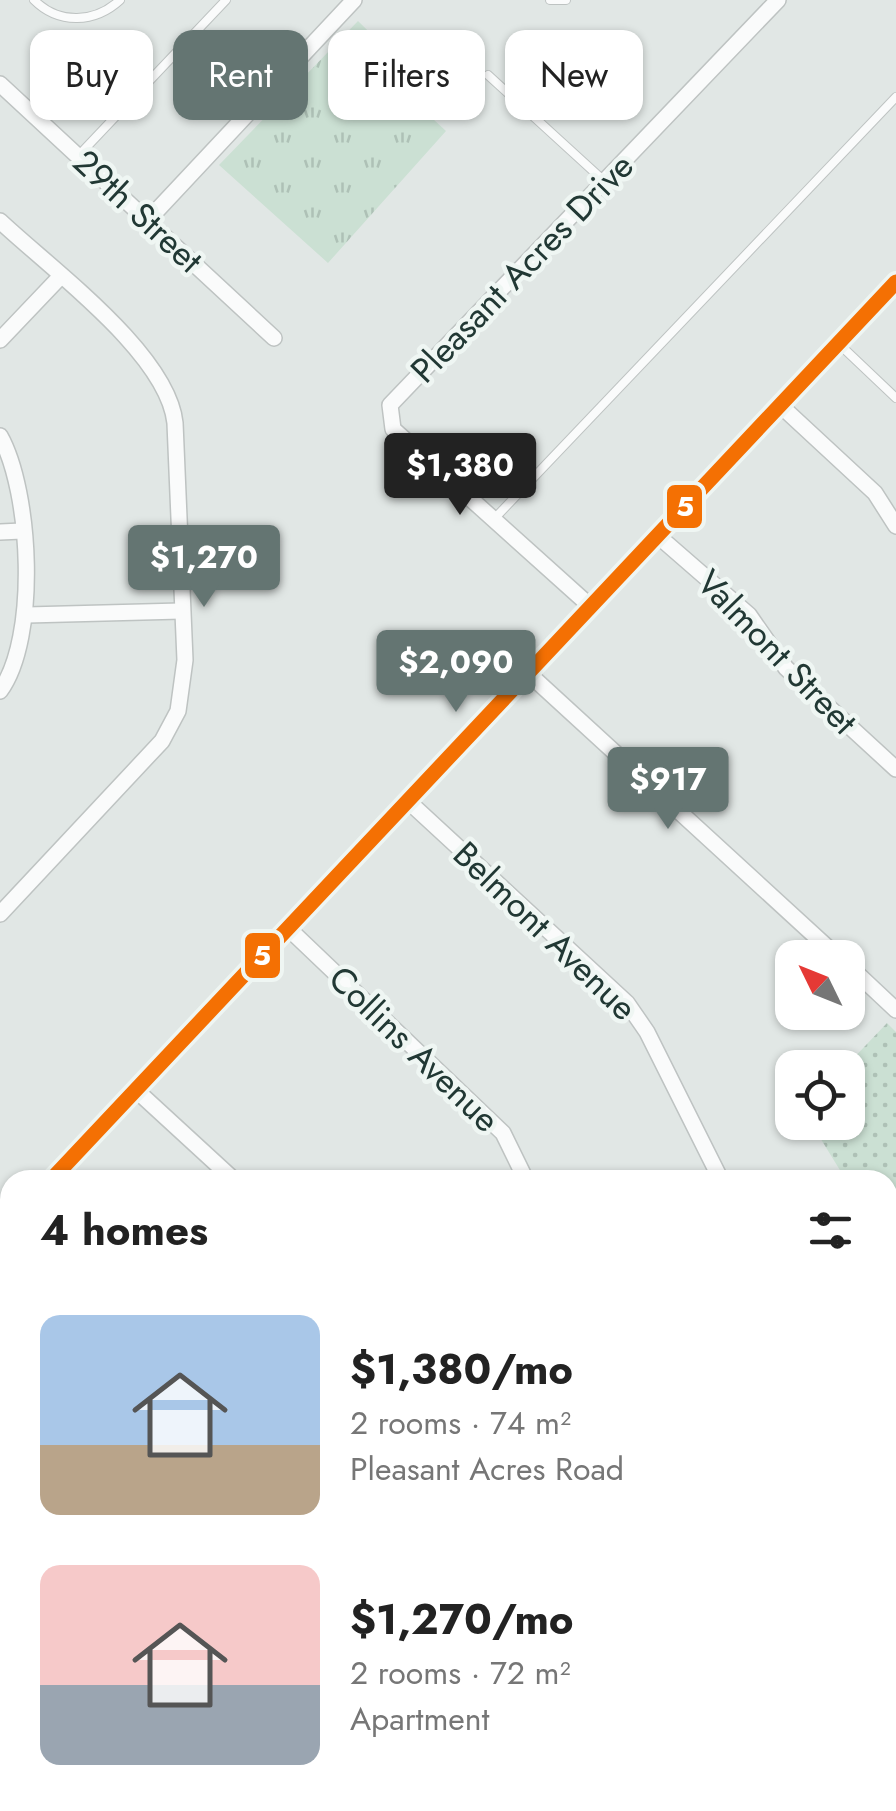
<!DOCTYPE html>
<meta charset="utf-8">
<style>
body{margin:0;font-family:Jost,sans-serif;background:#f2f2f2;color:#222;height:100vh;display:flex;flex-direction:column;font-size:38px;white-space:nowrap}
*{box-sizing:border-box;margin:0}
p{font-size:32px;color:#767676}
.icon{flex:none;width:55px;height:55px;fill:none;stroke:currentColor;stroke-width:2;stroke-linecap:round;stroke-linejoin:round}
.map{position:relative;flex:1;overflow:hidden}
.sheet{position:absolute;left:0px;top:1170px;width:898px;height:642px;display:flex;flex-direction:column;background:#fff;border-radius:30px 30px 0 0;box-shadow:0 2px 8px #0004}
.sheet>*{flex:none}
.guide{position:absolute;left:30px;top:30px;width:838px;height:90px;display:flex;gap:20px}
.needle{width:65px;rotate:313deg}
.fabs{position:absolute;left:775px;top:940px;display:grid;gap:20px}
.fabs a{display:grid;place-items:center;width:90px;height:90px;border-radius:20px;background:#fff;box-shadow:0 2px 8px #0004;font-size:50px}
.price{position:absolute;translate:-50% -85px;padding:0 22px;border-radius:10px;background:#647572;color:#fff;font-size:32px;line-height:65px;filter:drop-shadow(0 2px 5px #0008)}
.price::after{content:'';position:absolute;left:50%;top:60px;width:30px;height:22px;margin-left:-15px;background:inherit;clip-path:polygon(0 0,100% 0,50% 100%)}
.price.on{background:#222;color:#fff}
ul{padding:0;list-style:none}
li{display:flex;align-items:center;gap:30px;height:250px;padding:0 40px}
li span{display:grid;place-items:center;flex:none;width:280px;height:200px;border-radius:20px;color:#555}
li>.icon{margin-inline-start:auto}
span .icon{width:120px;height:120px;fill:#fffc;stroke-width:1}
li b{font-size:42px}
h2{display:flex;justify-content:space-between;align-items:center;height:120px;padding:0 40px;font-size:42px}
.tag{padding:0 35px;border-radius:20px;background:#fff;box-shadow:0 2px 8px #0004;font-size:35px;line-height:90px}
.tag.on{background:#647572;color:#fff}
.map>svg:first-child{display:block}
.grass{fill:url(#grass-tufts)}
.park{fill:url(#park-dots)}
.water{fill:url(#water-waves)}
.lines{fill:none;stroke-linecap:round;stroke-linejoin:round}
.service-casing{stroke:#bec3c2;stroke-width:10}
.minor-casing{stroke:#bec3c2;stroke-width:18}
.tertiary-casing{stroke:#bec3c2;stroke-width:20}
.secondary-casing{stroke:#bec4c2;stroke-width:22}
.service{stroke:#fafbfb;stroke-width:8}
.minor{stroke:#fafbfb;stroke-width:15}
.tertiary{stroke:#fafbfb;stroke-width:18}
.secondary{stroke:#fafbfb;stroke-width:20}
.bus-1-casing{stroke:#eff6f3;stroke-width:22}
.bus-1{stroke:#f47003;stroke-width:15}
.labels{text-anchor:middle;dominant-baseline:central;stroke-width:9;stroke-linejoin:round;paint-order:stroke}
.street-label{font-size:35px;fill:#213834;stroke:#eff6f3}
.line-badge{stroke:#eff6f3;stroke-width:4}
.badge-label{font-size:28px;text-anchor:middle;font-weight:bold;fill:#fff}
</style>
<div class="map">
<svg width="896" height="1811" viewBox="0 0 896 1811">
<defs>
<pattern id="grass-tufts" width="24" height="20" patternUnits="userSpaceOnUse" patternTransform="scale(2.5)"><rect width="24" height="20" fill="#cbe0d3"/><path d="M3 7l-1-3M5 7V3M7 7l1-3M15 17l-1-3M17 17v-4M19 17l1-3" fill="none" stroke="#aec1b6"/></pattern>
<pattern id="park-dots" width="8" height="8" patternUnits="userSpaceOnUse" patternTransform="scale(2.5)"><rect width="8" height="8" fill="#cbe0d3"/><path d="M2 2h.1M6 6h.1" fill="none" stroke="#aec1b6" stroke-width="1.8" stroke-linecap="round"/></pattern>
<pattern id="water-waves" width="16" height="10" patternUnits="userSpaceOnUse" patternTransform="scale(2.5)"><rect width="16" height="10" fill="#a3c9d4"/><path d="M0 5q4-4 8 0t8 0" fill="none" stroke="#8cadb7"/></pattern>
</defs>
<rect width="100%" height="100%" fill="#e1e7e5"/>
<polygon class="grass" points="358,21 406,68 393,82 446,131 328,263 219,165"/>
<polygon class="park" points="887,1023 896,1032 896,1231 888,1223 888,1180 846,1180 811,1123 848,1122 845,1067"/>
<g class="water">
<polygon points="10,1702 10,1785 0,1774 0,1718"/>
<polygon points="130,1803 376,1802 376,1803 369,1811 128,1811"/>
</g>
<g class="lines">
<defs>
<g id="service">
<path d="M 34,0 C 59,25 95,23 120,0"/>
<polyline points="550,0 566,0"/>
<polyline points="488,75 603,180"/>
<polyline points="79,155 226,0"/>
<polyline points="838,343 896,398"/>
<polyline points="494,519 896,97"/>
</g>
<g id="minor">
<polyline points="0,84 274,338"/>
<polyline points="148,220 354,0"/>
<path d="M 0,221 C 51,269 168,354 175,423 L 185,660 L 178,711 L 162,741 L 0,914"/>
<polyline points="0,340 60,277"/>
<polyline points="780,405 875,493 896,526"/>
<path d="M 0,436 C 31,491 39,638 0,691"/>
<polyline points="0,532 22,531"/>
<polyline points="657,535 749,615 786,668 896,769"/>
<polyline points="590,606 393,429 390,405 778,0"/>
<polyline points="27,615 181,611"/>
<polyline points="528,673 839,958"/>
<polyline points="408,801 627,1003 647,1032 721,1180"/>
<polyline points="288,928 503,1133 526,1180"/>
<polyline points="848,965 896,1010"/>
<polyline points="136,1090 234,1180"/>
<polyline points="0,1411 10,1419"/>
<polyline points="0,1571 10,1566"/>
<polyline points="888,1606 896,1614"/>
<polyline points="837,1802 846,1811"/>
</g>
<g id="tertiary">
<polyline points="51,1180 896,282"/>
<polyline points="0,1235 10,1224"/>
<polyline points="888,1379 896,1370"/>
<polyline points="480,1811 488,1802"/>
</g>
<g id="secondary">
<polyline points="0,1254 10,1264"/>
<polyline points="577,1802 586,1811"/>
</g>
</defs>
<use href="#service" class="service-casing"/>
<use href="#minor" class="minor-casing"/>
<use href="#tertiary" class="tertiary-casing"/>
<use href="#secondary" class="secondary-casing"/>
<use href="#service" class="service"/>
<use href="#minor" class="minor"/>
<use href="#tertiary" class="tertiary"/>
<use href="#secondary" class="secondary"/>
<defs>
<polyline id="bus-1" points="51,1180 896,282"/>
</defs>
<use href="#bus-1" class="bus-1-casing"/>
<use href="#bus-1" class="bus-1"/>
</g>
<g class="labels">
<g class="street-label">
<text transform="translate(138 211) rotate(43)">29th Street</text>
<text transform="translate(522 268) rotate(-46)">Pleasant Acres Drive</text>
<text transform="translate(777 652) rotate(46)">Valmont Street</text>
<text transform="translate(545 931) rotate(44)">Belmont Avenue</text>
<text transform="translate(414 1049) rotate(44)">Collins Avenue</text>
</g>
</g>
<g class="line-badge">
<rect x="665" y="483" width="39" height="47" rx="10" fill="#f47003"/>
<rect x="243" y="931" width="39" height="49" rx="10" fill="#f47003"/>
</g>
<g class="badge-label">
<text x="685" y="516">5</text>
<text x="262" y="965">5</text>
</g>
</svg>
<div class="fabs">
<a><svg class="needle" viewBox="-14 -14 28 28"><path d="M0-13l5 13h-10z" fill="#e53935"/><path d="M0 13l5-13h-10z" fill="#767676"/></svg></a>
<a><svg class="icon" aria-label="locate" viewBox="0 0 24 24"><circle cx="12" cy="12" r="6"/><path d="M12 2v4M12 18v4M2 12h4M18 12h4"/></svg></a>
</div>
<b class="price on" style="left:460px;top:518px">$1,380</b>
<b class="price" style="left:204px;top:610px">$1,270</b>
<b class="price" style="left:456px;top:715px">$2,090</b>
<b class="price" style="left:668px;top:832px">$917</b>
<div class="guide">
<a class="tag">Buy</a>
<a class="tag on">Rent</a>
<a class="tag">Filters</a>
<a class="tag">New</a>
</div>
<section class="sheet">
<h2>4 homes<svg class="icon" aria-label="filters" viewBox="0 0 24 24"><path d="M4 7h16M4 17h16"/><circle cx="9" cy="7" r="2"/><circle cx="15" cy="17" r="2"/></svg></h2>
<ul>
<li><span style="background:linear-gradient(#a9c7e8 65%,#b9a48a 0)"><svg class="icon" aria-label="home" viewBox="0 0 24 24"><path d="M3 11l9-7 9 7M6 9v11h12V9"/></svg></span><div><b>$1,380/mo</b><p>2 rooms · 74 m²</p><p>Pleasant Acres Road</p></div></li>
<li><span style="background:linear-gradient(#f6c9c9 60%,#9aa5b1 0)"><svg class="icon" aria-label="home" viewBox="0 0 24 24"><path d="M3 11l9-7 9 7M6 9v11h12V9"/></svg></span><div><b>$1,270/mo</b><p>2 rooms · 72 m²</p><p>Apartment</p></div></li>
</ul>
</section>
</div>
